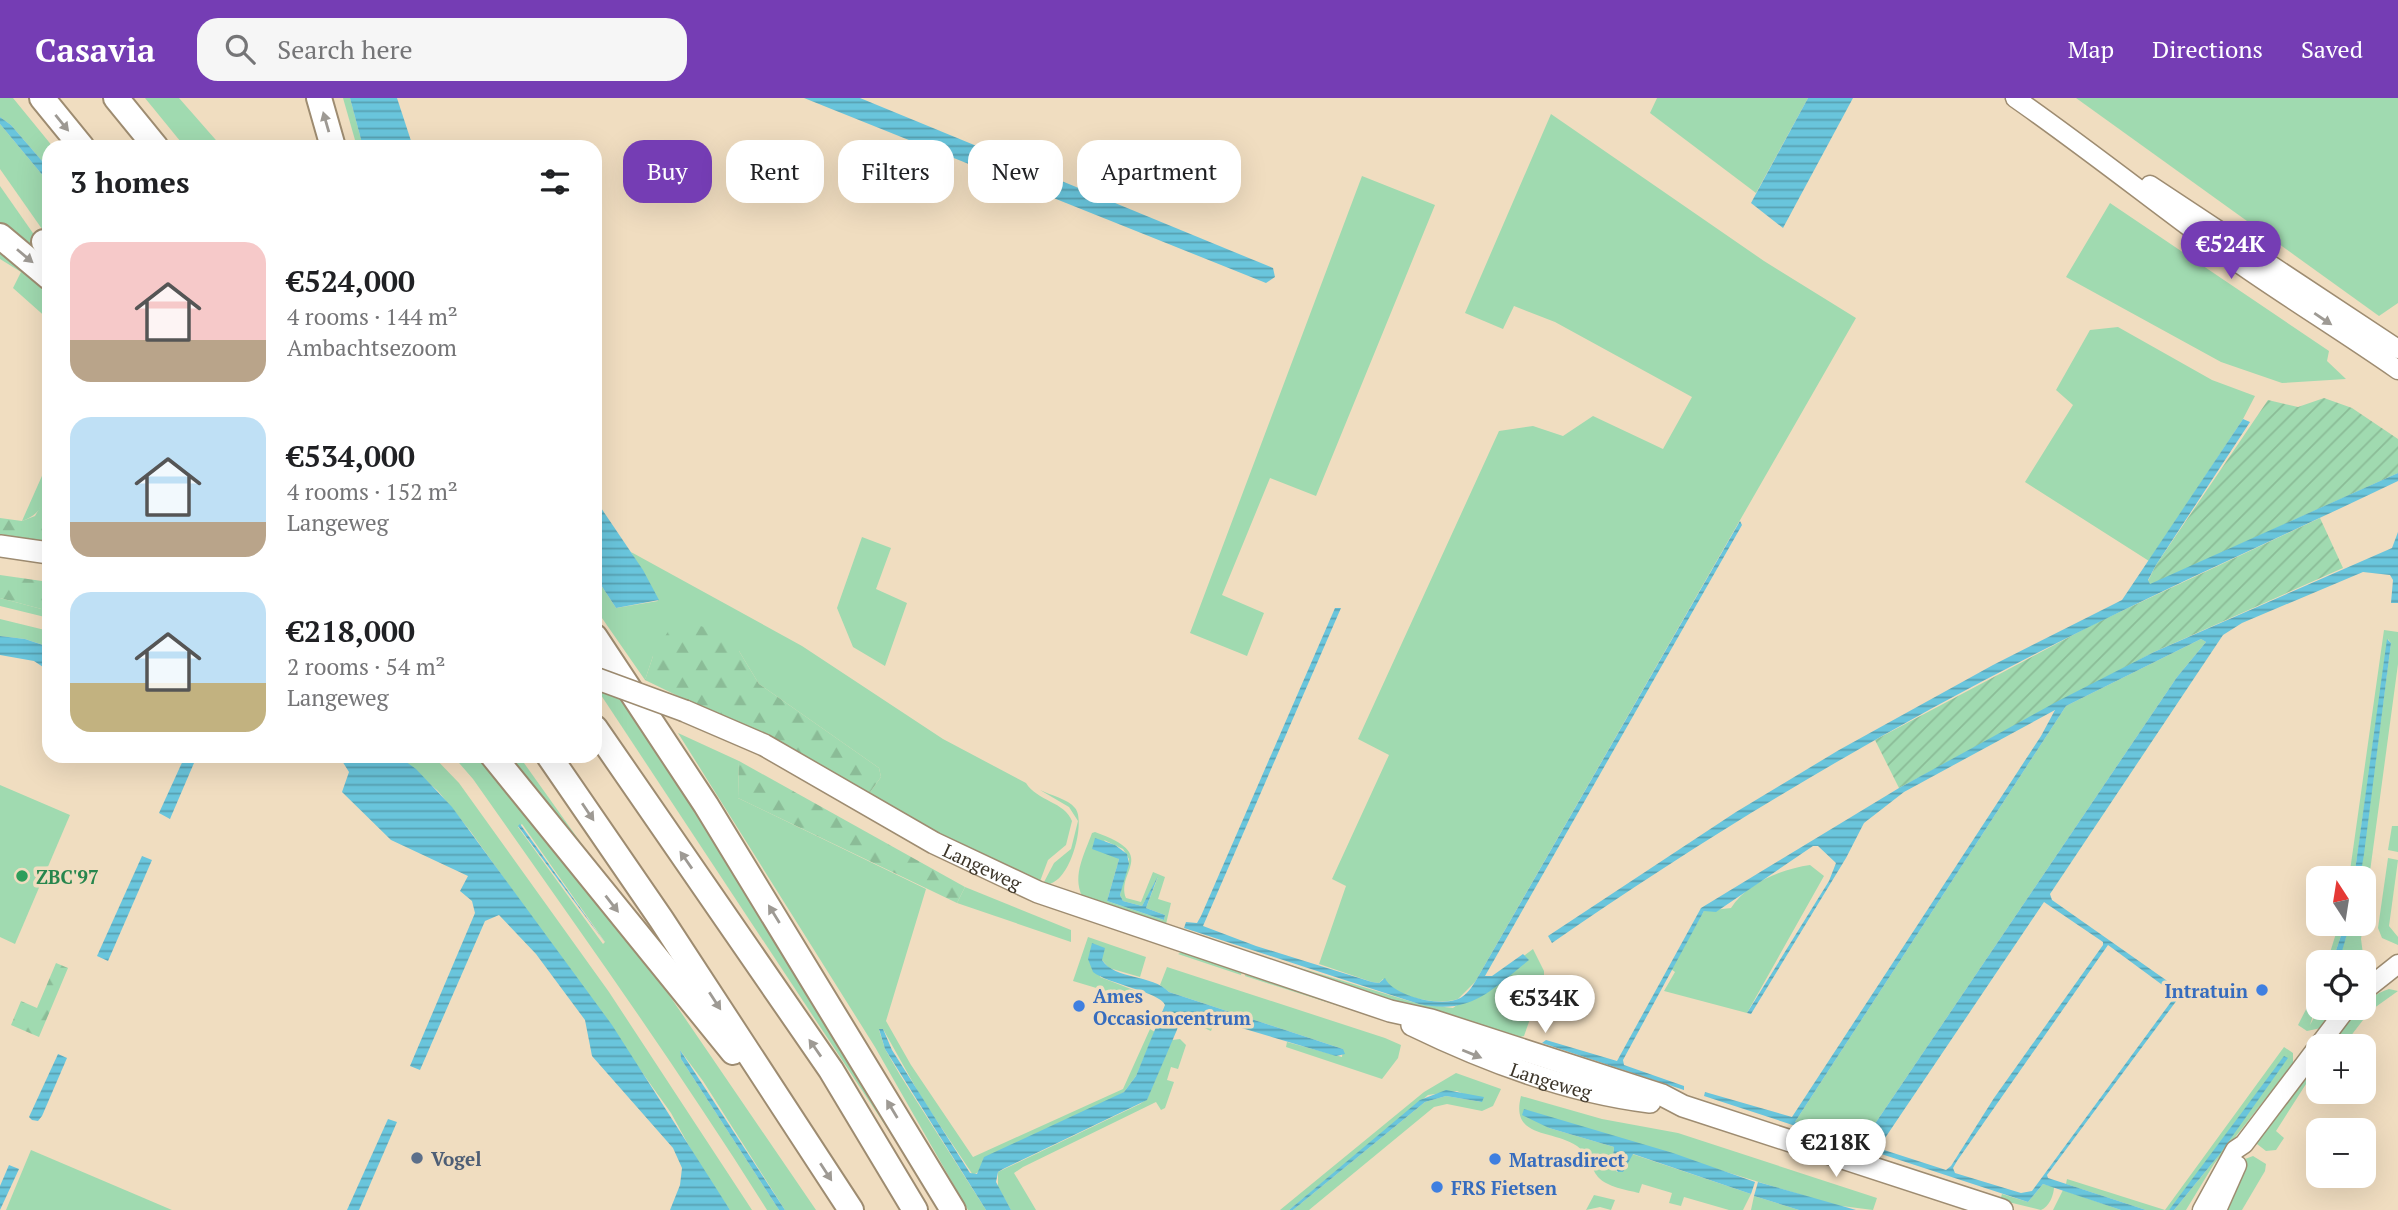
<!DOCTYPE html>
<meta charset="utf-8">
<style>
body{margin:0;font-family:"PT Serif",serif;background:#f6f6f6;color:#202124;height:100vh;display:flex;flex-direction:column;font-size:26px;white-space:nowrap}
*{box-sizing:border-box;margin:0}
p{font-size:23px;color:#757577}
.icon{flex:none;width:38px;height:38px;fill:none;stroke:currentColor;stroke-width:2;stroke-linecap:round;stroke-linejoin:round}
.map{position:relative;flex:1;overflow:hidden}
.side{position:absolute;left:42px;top:42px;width:560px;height:623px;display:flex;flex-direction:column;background:#fff;border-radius:21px;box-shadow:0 7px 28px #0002}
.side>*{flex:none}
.top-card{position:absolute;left:623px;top:42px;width:665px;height:63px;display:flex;gap:14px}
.needle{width:46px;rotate:348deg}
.tools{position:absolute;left:2306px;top:768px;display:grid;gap:14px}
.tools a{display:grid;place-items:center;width:70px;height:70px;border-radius:14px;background:#fff;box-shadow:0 7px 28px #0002;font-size:35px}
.price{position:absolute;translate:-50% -60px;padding:0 16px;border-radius:24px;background:#fff;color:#222;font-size:23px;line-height:46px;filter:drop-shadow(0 2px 4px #0008)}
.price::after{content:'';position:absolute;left:50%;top:42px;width:21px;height:16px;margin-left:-10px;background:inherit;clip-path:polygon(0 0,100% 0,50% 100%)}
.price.current{background:#753db4;color:#fff}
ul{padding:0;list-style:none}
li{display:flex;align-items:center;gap:21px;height:175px;padding:0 28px}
li span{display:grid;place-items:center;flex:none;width:196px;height:140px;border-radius:21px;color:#555}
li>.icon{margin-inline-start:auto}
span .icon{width:84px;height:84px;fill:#fffc;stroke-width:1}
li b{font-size:30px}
h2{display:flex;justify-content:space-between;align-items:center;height:84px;padding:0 28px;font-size:30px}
.pill{padding:0 24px;border-radius:21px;background:#fff;box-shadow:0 7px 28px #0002;font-size:24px;line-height:63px}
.pill.current{background:#753db4;color:#fff}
header{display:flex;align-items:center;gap:42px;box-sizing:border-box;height:98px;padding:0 35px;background:#753db4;color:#fff}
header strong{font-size:33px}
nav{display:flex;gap:38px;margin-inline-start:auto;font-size:24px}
.search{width:490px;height:63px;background:#f6f6f6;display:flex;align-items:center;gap:18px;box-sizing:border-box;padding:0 24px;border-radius:21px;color:#757577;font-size:26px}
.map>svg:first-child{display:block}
.grass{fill:#a0dab0;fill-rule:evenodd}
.forest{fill:url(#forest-firs)}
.garden{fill:url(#garden-furrows)}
.water{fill:url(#water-rules);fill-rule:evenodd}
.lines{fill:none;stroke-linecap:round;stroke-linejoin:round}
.minor-casing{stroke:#9e8c71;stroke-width:21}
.major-casing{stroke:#9e8c71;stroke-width:24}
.highway-casing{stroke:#9e8c71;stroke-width:28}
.minor{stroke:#fff;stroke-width:18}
.major{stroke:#fff;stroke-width:21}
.highway{stroke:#fff;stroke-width:24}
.major-bridge-casing{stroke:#9e8c71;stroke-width:24;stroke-linecap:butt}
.major-bridge{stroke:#fff;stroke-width:21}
.oneway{fill:#9e9a94}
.leisure-dot{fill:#2e9e5b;stroke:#f0ddc0;stroke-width:2.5}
.shop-dot{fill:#3f7fe0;stroke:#f0ddc0;stroke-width:2.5}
.service-dot{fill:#5c6f8a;stroke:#f0ddc0;stroke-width:2.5}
.labels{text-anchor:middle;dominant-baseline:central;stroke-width:7;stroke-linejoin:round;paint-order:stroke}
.street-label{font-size:19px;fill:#3c3529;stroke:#f0ddc0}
.leisure-label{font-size:19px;font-weight:bold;fill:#27864d;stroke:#f0ddc0;text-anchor:start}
.shop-label{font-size:19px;font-weight:bold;fill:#366cbe;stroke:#f0ddc0;text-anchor:start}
.service-label{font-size:19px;font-weight:bold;fill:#4e5e75;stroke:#f0ddc0;text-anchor:start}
</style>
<header>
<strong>Casavia</strong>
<div class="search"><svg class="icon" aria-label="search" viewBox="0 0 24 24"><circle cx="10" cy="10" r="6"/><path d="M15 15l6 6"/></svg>Search here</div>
<nav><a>Map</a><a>Directions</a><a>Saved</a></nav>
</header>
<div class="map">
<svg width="2398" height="1112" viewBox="0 0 2398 1112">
<defs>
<pattern id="forest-firs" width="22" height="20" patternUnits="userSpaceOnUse" patternTransform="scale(1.75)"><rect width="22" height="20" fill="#a0dab0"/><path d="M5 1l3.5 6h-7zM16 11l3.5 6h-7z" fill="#8bbc97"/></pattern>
<pattern id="garden-furrows" width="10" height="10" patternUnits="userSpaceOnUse" patternTransform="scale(1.75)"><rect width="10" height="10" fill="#a0dab0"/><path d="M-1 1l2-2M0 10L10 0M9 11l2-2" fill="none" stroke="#8bbc97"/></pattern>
<pattern id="water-rules" width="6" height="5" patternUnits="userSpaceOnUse" patternTransform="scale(1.75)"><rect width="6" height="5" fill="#69c5dc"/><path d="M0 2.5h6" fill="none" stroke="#58a1b2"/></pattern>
</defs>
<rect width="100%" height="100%" fill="#f0ddc0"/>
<g class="grass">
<polygon points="0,0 13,0 53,49 49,49 49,71 11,27 0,19"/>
<polygon points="145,0 179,0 222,49 185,49"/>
<polygon points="343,0 350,0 363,49 357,49"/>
<polygon points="1657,0 1808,0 1756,95 1650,15"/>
<polygon points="2076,0 2398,0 2398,205 2379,218"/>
<path d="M 1551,16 L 1764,163 L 1856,220 L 1475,884 L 1458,901 C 1438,908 1394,899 1383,881 L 1379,885 L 1372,884 L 1319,866 L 1346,788 L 1332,781 L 1389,657 L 1358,641 L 1499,333 L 1533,328 L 1563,338 L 1593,318 L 1663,351 L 1692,299 L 1555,224 L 1514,208 L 1503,231 L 1465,215 Z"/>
<polygon points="0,26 49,85 49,141 0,71"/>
<polygon points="1362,78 1435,107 1316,398 1270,380 1222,497 1264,515 1247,558 1190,535"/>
<polygon points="0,88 49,158 49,173 0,132"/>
<polygon points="2110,105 2329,253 2327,263 2346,281 2282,285 2221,264 2066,179"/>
<polygon points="0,151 49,194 49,222 13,190 21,174 0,161"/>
<polygon points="2118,229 2212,282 2255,298 2243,321 2149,463 2025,384 2073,307 2056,292 2090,232"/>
<path d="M 49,362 C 49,388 50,413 22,423 Z"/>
<polygon points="862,439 891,450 876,491 907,505 885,568 853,549 837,510"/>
<path d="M 631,454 L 802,548 L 943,641 L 1026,685 C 1037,703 1065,704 1072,723 L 1066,747 L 1048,762 L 1039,786 L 983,760 L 868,697 L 881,679 L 879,670 L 759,586 L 739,553 L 653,558 L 645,582 L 595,510 L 595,478 L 616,510 L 658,503 Z"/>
<polygon points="0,500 49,513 49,520 0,508"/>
<polygon points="0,521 49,533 49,549 25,541 0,538"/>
<polygon points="2384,532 2398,534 2398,566 2364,818 2364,780 2360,780 2391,545 2388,541 2354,780 2349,780"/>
<polygon points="2201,541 2206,544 2177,579 1866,1039 1862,1043 1795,1024 2066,608"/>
<polygon points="595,553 733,762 914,1071 595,588"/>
<polygon points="678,635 739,663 738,700 926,791 886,923 911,967 973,1059 1123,991 1150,931 1155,934 1136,978 1124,994 973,1077 921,999 883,931 879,932 885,951 900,977 986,1112 968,1112 875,949"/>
<polygon points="398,658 433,658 459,685 609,894 752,1112 730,1112 700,1068 671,1015 471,734 438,693"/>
<path d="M 453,658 L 479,658 L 637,850 L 816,1112 L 785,1112 L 703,983 L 680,952 L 681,961 L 779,1112 L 767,1112 C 674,964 573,823 473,681 ZM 522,726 L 605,844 L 603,846 L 518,729 Z"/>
<polygon points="507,658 519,658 601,773"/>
<polygon points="0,687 70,717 15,846 0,839"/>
<path d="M 1040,692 C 1050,697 1068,701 1075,710 C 1087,723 1069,792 1043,786 L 1054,765 L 1071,751 L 1078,723 L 1069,709 Z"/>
<polygon points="2392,728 2398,728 2398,754 2388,752"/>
<path d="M 1095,734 C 1160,757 1116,772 1126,800 L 1141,804 L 1153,774 L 1165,779 L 1158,801 L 1171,805 L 1166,826 L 1161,829 L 1082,798 C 1072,777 1085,755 1092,735 ZM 1104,742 L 1123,751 L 1129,761 L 1120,797 L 1123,803 L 1142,808 L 1158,779 L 1146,810 L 1165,817 L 1164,822 L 1107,803 L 1119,761 Z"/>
<polygon points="2388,760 2398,762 2389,828 2398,839 2398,847 2382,840 2378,830"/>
<path d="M 1810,767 L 1824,778 L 1747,915 L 1664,893 L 1675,874 L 1671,871 L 1704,813 L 1731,810 C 1747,785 1782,771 1810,767 Z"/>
<polygon points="965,789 1071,832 1071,844 957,805"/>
<polygon points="2339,826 2345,826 2332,864 2327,864"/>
<polygon points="2350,826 2363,826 2361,841 2364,864 2338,864"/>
<polygon points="1088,839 1146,859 1140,879 1109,870 1102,862 1099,848 1100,879 1136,893 1133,901 1073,883"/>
<polygon points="1533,851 1544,873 1544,881 1524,938 1507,942 1506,935 1464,921 1444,922 1254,856 1419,906 1453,910"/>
<polygon points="1184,853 1242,872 1241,877 1178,856"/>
<polygon points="1167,869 1385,940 1401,947 1398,960 1382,981 1286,949 1287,944 1342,959 1343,951 1169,894 1160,887"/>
<polygon points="1246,874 1388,921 1389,924 1245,878"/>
<polygon points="2319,886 2319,898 2310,927 2319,910 2335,910 2321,930 2307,933 2298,927"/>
<path d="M 2389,891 L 2398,893 L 2370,913 L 2343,948 L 2324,948 C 2339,930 2367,897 2389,891 Z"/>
<polygon points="1191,915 1215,922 1211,933 1182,920"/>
<polygon points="1180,941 1186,947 1178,971 1171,969 1167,982 1174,984 1165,1010 1161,1012 1156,1004 1023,1069 1014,1075 1036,1112 1011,1112 998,1089 998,1074 1140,1006 1147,1001 1172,942"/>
<polygon points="2284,949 2293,955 2293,966 2214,1066 2186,1112 2174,1112 2219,1057 2169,1112 2146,1112 2066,1086 2067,1081 2165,1112"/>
<polygon points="2319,956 2319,974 2315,972 2276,1033 2284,1040 2276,1052 2266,1053 2257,1046 2257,1041"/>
<polygon points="1456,975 1501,991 1493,1008 1482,1013 1447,1006 1434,1009 1309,1112 1293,1112 1425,1004 1446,998 1482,1004 1457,993 1428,997 1289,1112 1280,1112 1424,994"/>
<path d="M 1521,998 L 1602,1021 L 1678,1035 L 1877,1100 L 1873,1112 L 1834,1107 L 1525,1012 L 1549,1030 L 1614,1049 L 1612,1067 L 1617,1074 L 1623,1073 L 1632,1056 L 1751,1096 L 1743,1112 L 1729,1112 L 1684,1099 L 1681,1108 L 1669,1105 L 1672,1095 L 1642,1086 L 1639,1095 C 1627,1092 1607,1089 1598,1079 C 1590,1069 1589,1056 1577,1048 C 1553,1031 1510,1041 1521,998 Z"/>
<polygon points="31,1052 172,1112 6,1112"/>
<polygon points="2253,1058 2266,1066 2265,1073 2242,1112 2222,1112 2245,1061"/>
<path d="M 2043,1086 L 2054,1089 C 2054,1097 2049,1109 2041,1112 L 2000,1102 L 2002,1096 L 2028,1104 Z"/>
<polygon points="2063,1092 2121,1112 2053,1112"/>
<polygon points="1594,1097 1615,1102 1611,1112 1600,1109 1586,1112"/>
<polygon points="1754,1098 1799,1112 1751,1112"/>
</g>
<g class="forest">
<polygon points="49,394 49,446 0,436 0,420 22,423 35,418"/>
<polygon points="0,477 49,484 49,513 0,500"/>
<polygon points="688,524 716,533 739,553 759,586 879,670 881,679 868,697 785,650 645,582 653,558 672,527"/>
<polygon points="739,663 965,789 957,805 738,700"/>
<polygon points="56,865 68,870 39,939 11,927 21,903 37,910"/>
</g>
<g class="garden">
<polygon points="2324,300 2352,310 2398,341 2398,375 2150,487 2148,483 2156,467 2268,302 2298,309"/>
<polygon points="2320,420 2343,470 2154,554 1899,690 1875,642 2092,527"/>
</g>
<g class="water">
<polygon points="350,0 397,0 413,49 363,49"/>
<polygon points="804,0 860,0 1273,170 1275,179 1266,185"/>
<polygon points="1808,0 1853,0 1783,130 1751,105"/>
<polygon points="0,19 11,27 49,71 49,85 0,26"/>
<path d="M 2243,321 L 2250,324 L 2156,467 L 2148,482 L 2150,486 L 2398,375 L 2398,383 C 2296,432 2192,478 2091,528 C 1904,620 1723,726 1552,845 L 1548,838 L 1736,714 L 1839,652 L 1993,567 L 2122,502 Z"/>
<polygon points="595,401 643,472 659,502 616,510 595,478"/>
<path d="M 1740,423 L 1742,427 L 1485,878 L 1492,878 L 1523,856 L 1529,862 C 1490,893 1471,917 1419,906 L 1184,830 L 1186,824 L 1197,825 L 1201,818 L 1335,510 L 1341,510 L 1203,828 L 1256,848 L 1372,884 L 1379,885 L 1385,880 C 1392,897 1436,908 1455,902 C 1464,900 1470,892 1475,884 Z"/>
<path d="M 2398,434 L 2398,505 L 2391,505 L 2393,482 L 2390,477 L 2363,474 L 2242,525 L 2223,537 L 2050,796 L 2052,802 L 2183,894 L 2047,1077 L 2048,1080 L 2146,1112 L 2121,1112 L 2043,1086 L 2028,1104 L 1704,998 L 1705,994 L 1792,1019 L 2041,638 L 2055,612 L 1904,694 L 1864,725 L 1846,760 L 1751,916 L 1747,915 L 1829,783 L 1836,765 L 1818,748 L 1813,748 L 1716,814 L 1704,813 L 1623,962 L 1624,967 L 1684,988 L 1684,992 L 1542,945 L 1546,942 L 1617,963 L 1701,810 L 1899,690 L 2058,603 L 2154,554 L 2392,450 ZM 2201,541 L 2206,544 L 2177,579 L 1866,1039 L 1862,1043 L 1795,1024 L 2066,608 ZM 2044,804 L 2103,844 L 2103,847 L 1994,1000 L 1951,1068 L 1946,1072 L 1884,1052 L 1881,1046 ZM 2108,847 L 2176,897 L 2032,1093 L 2021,1095 L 1955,1075 L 1953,1070 L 1957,1063 Z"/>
<polygon points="0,538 25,541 49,549 49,573 34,563 0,557"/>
<polygon points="2387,541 2391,545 2364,756 2360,780 2354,780"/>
<polygon points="185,658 197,658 170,721 159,715"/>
<polygon points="339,658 398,658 416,671 452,709 612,927 730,1112 670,1112 680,1087 682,1070 673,1050 592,958 585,922 536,856 499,817 485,823 420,972 410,968 475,815 472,803 460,793 468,778 391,742 342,694 349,674"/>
<polygon points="520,726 606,846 518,728"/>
<polygon points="1095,740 1115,747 1127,756 1129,766 1120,797 1123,803 1142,808 1158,778 1146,810 1165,817 1164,822 1107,803 1119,761 1092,751"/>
<polygon points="142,758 152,762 108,863 97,858"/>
<polygon points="2345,826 2350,826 2340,860 2338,864 2332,864"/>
<path d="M 1092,845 L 1105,850 L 1102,862 C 1115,882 1152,876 1169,894 L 1343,951 L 1345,956 L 1336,958 L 1191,915 L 1182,920 L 1147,1002 L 1003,1071 L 998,1074 L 996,1084 L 1011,1112 L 986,1112 L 885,951 L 879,931 L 883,931 L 892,952 L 970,1075 L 977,1076 L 984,1059 L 1124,994 L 1136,978 L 1165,907 C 1160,894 1108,886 1093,874 L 1088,861 Z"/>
<polygon points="680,952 785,1112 779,1112 681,961"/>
<polygon points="58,956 67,960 42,1018 38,1023 32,1022 29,1019"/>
<polygon points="2284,958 2288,960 2219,1057 2174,1112 2169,1112"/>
<polygon points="1446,992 1484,999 1482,1004 1446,998 1425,1004 1293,1112 1289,1112 1420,1002"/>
<polygon points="1524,1011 1673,1055 1755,1084 1751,1096 1633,1056 1623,1074 1618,1074 1612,1067 1614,1049 1549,1030 1522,1017"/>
<polygon points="388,1021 397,1024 359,1112 347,1112"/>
<polygon points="9,1067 19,1071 0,1112 0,1088"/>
<polygon points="1758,1084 1856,1112 1799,1112 1754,1098"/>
</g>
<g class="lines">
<defs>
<g id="minor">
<path d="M 2015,0 C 2091,53 2163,111 2238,165 C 2291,202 2345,235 2398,272"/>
<polyline points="2150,87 2398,251"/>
<polyline points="2364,893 2398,866"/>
<polyline points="2202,1112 2235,1052 2244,1046 2347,910"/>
<polyline points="2217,1112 2237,1067"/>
</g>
<g id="major">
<polyline points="0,448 49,455"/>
<path id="s1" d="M 685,613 L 764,647 L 934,745 L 1038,794 L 1390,913 L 1431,922 L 1662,997 L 1683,1008 L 2002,1112"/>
<path id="s2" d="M 1412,927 C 1486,963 1567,994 1650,1004"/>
</g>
<g id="highway">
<polyline points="42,0 82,49"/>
<polyline points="116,0 156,49"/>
<polyline points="319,0 333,49"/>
<polyline points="0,138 49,179"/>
<polyline points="44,144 49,150"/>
<polyline points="595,539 706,707 953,1112"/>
<polyline points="595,630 831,972 915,1112"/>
<polyline points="493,658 733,954"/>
<polyline points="549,658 661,821 851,1112"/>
</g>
</defs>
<use href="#minor" class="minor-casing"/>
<use href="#major" class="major-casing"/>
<use href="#highway" class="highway-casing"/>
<use href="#minor" class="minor"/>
<use href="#major" class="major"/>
<use href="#highway" class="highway"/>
<defs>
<polyline id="major-bridge" points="595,580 685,613"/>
</defs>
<use href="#major-bridge" class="major-bridge-casing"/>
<use href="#major-bridge" class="major-bridge"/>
</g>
<defs><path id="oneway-solid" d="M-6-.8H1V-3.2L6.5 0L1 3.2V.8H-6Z" transform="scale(1.75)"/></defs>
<g class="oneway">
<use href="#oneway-solid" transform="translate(326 24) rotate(-106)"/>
<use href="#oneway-solid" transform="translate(62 25) rotate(51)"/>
<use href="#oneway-solid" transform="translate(25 158) rotate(40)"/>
<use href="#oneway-solid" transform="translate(2323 221) rotate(34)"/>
<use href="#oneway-solid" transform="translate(588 714) rotate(56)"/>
<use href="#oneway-solid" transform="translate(686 762) rotate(-125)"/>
<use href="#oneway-solid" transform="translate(612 806) rotate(52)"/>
<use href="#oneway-solid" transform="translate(774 816) rotate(-122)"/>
<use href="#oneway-solid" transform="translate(715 903) rotate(57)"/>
<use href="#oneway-solid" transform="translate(815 950) rotate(-125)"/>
<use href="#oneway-solid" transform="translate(1472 956) rotate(22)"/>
<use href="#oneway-solid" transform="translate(892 1011) rotate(-121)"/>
<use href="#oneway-solid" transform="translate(826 1074) rotate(57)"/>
</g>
<circle class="leisure-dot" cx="22" cy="778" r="7"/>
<g class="shop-dot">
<circle cx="2262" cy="892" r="7"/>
<circle cx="1079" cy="908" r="7"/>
<circle cx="1495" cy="1061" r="7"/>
<circle cx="1437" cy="1089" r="7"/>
</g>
<circle class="service-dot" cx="417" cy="1060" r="7"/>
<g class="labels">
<g class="street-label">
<text stroke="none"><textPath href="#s1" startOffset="336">Langeweg</textPath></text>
<text stroke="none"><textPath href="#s2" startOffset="150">Langeweg</textPath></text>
</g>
<g class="leisure-label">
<text x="36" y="778">ZBC'97</text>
</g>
<g class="shop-label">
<text x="2248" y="892" text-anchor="end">Intratuin</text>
<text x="1093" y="897">Ames<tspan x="1093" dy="22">Occasioncentrum</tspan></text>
<text x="1509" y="1061">Matrasdirect</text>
<text x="1451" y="1089">FRS Fietsen</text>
</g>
<g class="service-label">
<text x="431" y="1060">Vogel</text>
</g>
</g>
</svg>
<div class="tools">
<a><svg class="needle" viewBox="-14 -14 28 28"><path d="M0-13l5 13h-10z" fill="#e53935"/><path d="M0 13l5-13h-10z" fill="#757577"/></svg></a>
<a><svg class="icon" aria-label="locate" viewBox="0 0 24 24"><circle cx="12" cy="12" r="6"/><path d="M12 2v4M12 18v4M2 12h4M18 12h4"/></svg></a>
<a>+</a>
<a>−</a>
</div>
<b class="price current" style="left:2231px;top:183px">€524K</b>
<b class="price" style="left:1545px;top:937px">€534K</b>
<b class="price" style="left:1836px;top:1081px">€218K</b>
<div class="top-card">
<a class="pill current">Buy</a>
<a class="pill">Rent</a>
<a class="pill">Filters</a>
<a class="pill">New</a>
<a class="pill">Apartment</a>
</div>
<section class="side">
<h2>3 homes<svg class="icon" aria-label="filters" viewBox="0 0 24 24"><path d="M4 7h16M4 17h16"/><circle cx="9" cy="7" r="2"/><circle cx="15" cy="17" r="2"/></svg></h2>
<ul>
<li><span style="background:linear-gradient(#f6c9c9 70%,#b9a48a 0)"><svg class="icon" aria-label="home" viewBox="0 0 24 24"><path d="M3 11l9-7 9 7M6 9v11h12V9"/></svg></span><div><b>€524,000</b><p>4 rooms · 144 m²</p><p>Ambachtsezoom</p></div></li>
<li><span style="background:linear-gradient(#bfe0f5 75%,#b9a48a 0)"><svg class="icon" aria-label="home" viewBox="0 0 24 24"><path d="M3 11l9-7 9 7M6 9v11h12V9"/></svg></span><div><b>€534,000</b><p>4 rooms · 152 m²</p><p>Langeweg</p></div></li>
<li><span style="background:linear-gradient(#bfe0f5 65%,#c2b280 0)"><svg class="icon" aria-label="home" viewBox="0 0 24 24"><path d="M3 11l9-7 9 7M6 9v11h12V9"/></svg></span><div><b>€218,000</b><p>2 rooms · 54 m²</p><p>Langeweg</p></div></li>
</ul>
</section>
</div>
